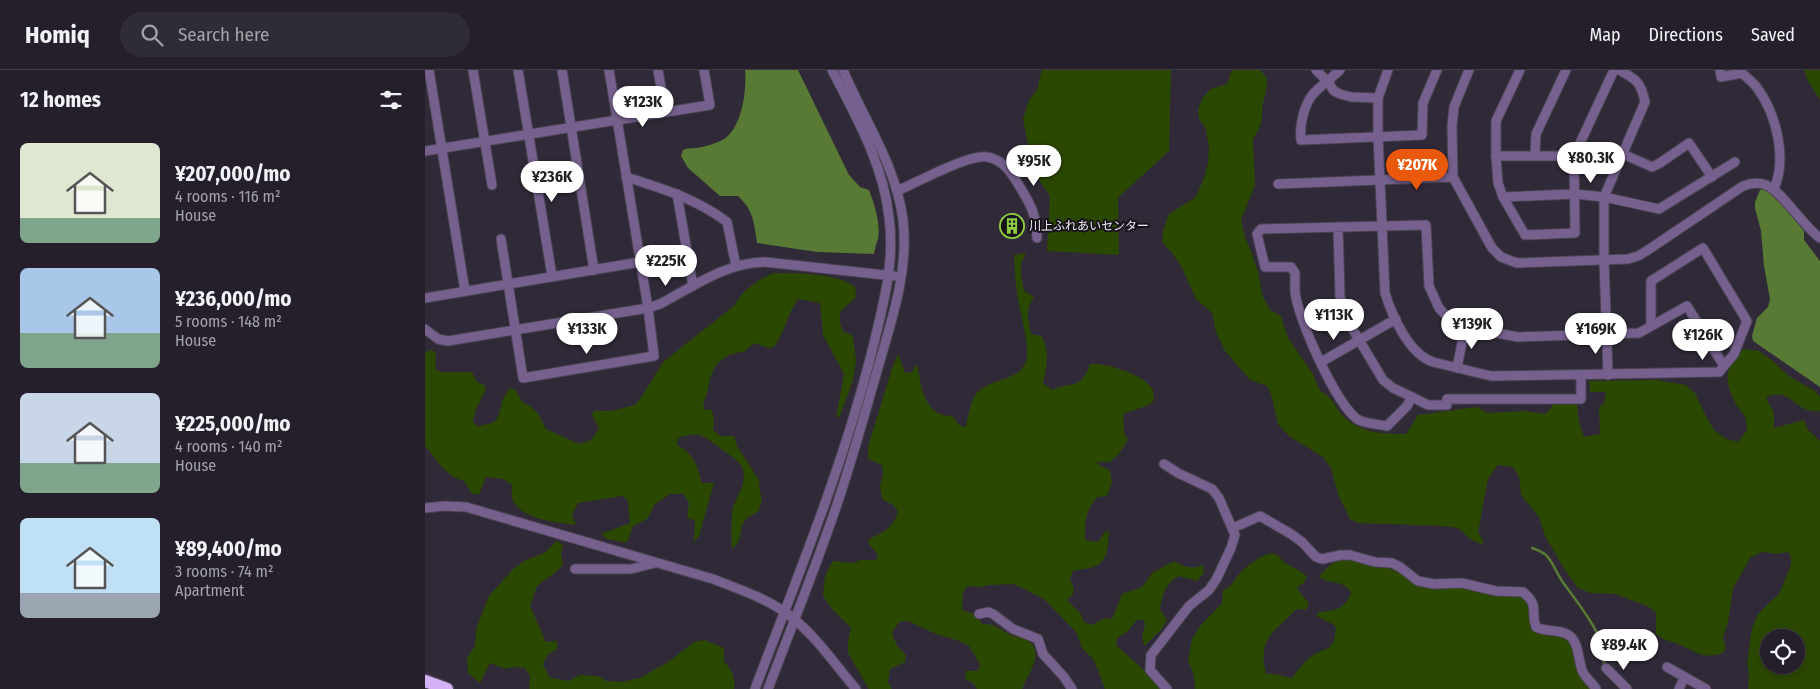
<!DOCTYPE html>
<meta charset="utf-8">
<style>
body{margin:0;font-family:"Fira Sans Condensed","Noto Sans JP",sans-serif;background:#302c36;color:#f1f3f6;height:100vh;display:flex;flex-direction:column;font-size:19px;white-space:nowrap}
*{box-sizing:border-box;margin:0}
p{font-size:16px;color:#a3a2a8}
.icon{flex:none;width:28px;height:28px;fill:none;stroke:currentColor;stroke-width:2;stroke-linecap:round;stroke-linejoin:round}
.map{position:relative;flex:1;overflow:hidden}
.side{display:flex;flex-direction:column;background:#241f2a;width:425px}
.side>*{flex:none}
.fabs{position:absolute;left:1335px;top:559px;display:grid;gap:10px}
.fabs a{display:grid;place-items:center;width:45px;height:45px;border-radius:50%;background:#241f2a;box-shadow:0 2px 8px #0003,0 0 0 1px #413d47;font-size:25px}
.price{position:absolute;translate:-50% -42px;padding:0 11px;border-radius:18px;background:#fff;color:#222;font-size:16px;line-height:32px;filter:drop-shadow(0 1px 2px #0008)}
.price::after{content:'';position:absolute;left:50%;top:30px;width:15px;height:11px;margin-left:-8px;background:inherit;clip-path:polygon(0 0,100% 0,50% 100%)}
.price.active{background:#ea580c;color:#fff}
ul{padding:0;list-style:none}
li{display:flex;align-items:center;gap:15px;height:125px;padding:0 20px}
li span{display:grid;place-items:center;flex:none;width:140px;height:100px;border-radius:8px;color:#555}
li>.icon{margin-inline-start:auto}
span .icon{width:60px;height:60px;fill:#fffc;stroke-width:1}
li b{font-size:21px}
h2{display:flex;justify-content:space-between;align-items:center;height:60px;padding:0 20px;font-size:21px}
header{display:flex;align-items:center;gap:30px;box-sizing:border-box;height:70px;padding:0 25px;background:#241f2a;border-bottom:1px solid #413d47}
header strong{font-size:24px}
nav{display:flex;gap:28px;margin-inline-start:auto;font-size:18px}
.search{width:350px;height:45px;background:#302c36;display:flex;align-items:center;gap:12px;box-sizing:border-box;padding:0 18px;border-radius:28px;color:#a3a2a8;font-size:19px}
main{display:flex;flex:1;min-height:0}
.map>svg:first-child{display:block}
.green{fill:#2b4800;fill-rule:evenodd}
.water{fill:#587a34}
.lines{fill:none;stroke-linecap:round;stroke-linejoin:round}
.stream{stroke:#587a34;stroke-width:2.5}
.minor-casing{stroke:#4b4453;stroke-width:11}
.highway-casing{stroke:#4b4453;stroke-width:15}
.minor{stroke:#76608d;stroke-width:9}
.highway{stroke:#d2b1f5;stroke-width:12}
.labels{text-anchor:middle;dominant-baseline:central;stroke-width:4;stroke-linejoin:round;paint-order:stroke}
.poi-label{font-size:12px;fill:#f1edf7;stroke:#17131a;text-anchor:start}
</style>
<header>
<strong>Homiq</strong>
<div class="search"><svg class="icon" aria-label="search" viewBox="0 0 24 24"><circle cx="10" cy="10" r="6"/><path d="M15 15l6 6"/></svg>Search here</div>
<nav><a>Map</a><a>Directions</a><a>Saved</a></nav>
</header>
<main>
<section class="side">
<h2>12 homes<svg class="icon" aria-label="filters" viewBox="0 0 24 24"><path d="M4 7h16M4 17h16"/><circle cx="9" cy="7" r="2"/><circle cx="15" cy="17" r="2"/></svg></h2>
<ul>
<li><span style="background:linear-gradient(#dfe7d0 75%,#7fa58c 0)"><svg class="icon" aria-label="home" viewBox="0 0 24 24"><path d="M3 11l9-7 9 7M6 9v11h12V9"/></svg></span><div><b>¥207,000/mo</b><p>4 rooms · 116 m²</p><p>House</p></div></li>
<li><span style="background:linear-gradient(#a9c7e8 65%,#7fa58c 0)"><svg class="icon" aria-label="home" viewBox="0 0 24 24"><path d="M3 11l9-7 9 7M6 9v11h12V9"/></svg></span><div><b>¥236,000/mo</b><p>5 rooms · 148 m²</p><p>House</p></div></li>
<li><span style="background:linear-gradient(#c9d6e8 70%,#7fa58c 0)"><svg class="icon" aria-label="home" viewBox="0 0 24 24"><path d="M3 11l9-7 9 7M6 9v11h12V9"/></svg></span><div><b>¥225,000/mo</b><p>4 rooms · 140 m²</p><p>House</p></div></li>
<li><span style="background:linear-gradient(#bfe0f5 75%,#9aa5b1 0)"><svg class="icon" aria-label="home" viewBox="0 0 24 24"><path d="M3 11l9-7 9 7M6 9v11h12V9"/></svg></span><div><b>¥89,400/mo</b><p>3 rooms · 74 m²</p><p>Apartment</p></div></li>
</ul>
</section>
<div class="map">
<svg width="1395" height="619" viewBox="0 0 1395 619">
<rect width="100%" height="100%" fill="#302938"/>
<g class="green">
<polygon points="617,0 746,0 744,81 693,128 694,185 622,181 625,126 609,103 598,49 604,30 612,20"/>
<path d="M 807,0 L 835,0 L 841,7 L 842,17 L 837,38 L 837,49 L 833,61 L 828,69 L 830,115 L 816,150 L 820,167 L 826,181 L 833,202 L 838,227 L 845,240 L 856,246 L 863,268 L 888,304 L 895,321 C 910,329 908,335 918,346 C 935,363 958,364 981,364 L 993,345 L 1052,337 L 1062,343 L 1099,341 L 1121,344 L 1131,331 L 1152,333 L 1154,352 L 1159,367 L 1175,364 L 1174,337 L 1179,333 L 1181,322 L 1165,322 L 1164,311 L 1231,310 L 1261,315 L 1270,323 L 1280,344 L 1289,360 L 1301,369 L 1313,372 L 1322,360 C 1321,345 1321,348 1312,336 C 1307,328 1301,313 1303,303 C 1305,294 1313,286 1318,279 L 1334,281 L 1348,291 L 1364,306 L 1390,321 L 1395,327 L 1395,341 C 1370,345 1369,317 1341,327 L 1349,343 L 1349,358 L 1379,350 L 1383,360 L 1395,371 L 1395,619 L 1323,619 L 1324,603 L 1322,594 L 1327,558 L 1333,544 L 1345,532 L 1354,524 L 1366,495 L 1366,486 L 1362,482 L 1352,484 L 1337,482 L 1326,487 L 1308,518 L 1303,552 L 1298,567 L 1301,578 L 1298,583 C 1275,590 1272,581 1253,574 C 1243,570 1240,571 1231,564 L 1231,543 L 1224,537 L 1190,524 L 1165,523 L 1153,518 L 1140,500 L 1120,466 L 1114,447 L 1096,425 L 1094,406 L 1088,397 L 1073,395 L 1063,409 L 1053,462 L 1058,470 L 1058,475 L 1045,469 L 1033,458 L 1018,456 L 933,453 L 925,449 L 913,424 L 906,398 L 898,387 L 864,366 L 853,354 L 846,324 L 842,316 L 825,310 L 800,281 L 791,262 L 787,243 L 771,229 L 757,198 L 748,184 L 737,172 L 738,161 L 744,144 L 770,128 L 778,111 L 783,94 L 784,76 L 780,57 L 774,49 L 773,40 L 778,27 L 786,19 L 802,14 ZM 1344,568 L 1371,568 L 1371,595 L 1344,595 Z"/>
<polygon points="1379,0 1395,0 1395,30 1382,9"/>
<path d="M 600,183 L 601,184 C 592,195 597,208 599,221 L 609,227 C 600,240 603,250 606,264 L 616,266 C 626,280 621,298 618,313 L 627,320 C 650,310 655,321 665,294 C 679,292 719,305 727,318 C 728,321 729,326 729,330 L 724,335 L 698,344 L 699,363 L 703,370 L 693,385 L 685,392 L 671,392 L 675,396 L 685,400 L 687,412 L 682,426 L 672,427 C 660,442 660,451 660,470 L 673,472 L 679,463 L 684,460 C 683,473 684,493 668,497 C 662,499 655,499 648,501 L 645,509 L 649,518 L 648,524 L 642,530 L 655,543 L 659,552 L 667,555 L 680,548 L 687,549 L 697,524 L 717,517 L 727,503 L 749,491 C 760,497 766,500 778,495 L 779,503 L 772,511 L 754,506 C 741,512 737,525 735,539 L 742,550 L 736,560 L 719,576 L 717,566 L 720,555 L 719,550 L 712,550 L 702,562 L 692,568 L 691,575 L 730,610 L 735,619 L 680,619 L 669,590 L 657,578 L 651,562 L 619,529 L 589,514 L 564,515 L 557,517 L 543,516 L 538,522 L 537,540 L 552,545 L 557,554 C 570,553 576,560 586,565 C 590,567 594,566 598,568 C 623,579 604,602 597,619 L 552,619 L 548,613 L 540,609 L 541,601 L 553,601 L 555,594 L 544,576 L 535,571 L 511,564 L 483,551 L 474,552 L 467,563 L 472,576 L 481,585 L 480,592 L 465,599 L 463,612 L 467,619 L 444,619 L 423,583 L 423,571 L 426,558 L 407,539 L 398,526 L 400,506 L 408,491 L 428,493 L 436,490 L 451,490 L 453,485 L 444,474 L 444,469 C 458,463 470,456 473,441 L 468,435 L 457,429 L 455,416 L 458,404 L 457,395 L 443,389 L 443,377 L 467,298 L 473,284 L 480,303 L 487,302 L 492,294 C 495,310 498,337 515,344 C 518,346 524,345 527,346 L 534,355 L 541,357 C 543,346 545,334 551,324 C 563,308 595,312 601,291 C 606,275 594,242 592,223 C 590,211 590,198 589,185 Z"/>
<path d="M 348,203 C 370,203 414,203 430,217 L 431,227 L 415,242 L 415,253 L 418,261 L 428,266 L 431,291 L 428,310 L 415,346 L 411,348 L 419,304 L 398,265 L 395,233 L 373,229 C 362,244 360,262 349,277 L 343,278 L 329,273 L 319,282 C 303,282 288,293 285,310 C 283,318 283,324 278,333 L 280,340 L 287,340 L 289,351 L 288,360 L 296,366 L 309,366 L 312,376 L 334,410 L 335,422 L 337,430 L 333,442 C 307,452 323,467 307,479 C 306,472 306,444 308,437 C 313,424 325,409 315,394 C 310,387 298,381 291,375 C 275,363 271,362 253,368 L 252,375 C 271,386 271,394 277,413 L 289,413 L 274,466 L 269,472 L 270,450 L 262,448 L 264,433 L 259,424 L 245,424 L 230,434 L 222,449 L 208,456 L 202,473 L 182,469 L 176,464 L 205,453 L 203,431 L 198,426 L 153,433 L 147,445 L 151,455 C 134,453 96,449 88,431 C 86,427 87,419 87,415 L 78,409 L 61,407 L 54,424 L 47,424 L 39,411 L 28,407 L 16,396 L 0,376 L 0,282 L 7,280 L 11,284 L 10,299 L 16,302 L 47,302 L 52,312 L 58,314 L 61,319 L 51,339 L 48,351 L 53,357 C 58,354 65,354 69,352 C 77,347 74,327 86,318 L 91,320 L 97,332 C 112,339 114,344 121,359 L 154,374 L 166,370 L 174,359 L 167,344 L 169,341 L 187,341 L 210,335 L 216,328 L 238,292 L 310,235 C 317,220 333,210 348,203 Z"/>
<path d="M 132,471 L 138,475 L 136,484 L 138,495 L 131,502 L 112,516 L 105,536 L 121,572 L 132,571 L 132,579 L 122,585 L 118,595 L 125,608 L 144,611 L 155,605 L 173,606 L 181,611 L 197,612 L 215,608 L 243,592 L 269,572 L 279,570 L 299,578 L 299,591 C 306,599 311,607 309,619 L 104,619 L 105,606 L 100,598 L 88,597 L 81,599 L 65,593 L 55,613 L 43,603 L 42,588 L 50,576 L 51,559 L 64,526 L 88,499 L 99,491 L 119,483 Z"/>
<path d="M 845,483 L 853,485 C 862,499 871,495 882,507 L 879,513 L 872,517 L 875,523 L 884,533 L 881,540 L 872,539 C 849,562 832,569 841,604 C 851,603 858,607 867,608 C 879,592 885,584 904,578 L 909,571 L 911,558 L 908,554 L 891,546 L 894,542 C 911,540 919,540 926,523 C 920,509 905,515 894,507 C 901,497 912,487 926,490 C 931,491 935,494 941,495 C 955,497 965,497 978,504 L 1052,522 L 1100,528 L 1106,536 L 1108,559 L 1139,565 L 1147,574 L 1151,595 L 1166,619 L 770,619 L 769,606 L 763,590 L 767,569 L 776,555 L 797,533 L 798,520 C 810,515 807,511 815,503 C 824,494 834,487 845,483 Z"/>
</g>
<g class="water">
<path d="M 320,0 L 373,0 L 424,105 L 435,117 L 444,120 C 449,133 456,154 453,169 C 451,174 450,178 449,184 L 392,182 L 332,173 C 329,153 329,141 313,126 L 295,126 L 263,98 L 256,86 L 258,80 C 265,77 270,79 277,77 C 283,76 294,72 299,69 C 317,57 322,20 320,0 Z"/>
<polygon points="1341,119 1350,125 1379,161 1379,170 1395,191 1395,317 1328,271 1327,266 1332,248 1343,237 1345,229 1339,196 1336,161 1330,138 1330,132 1335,120"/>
</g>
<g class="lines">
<path class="stream" d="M 1107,478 C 1113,480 1116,481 1121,485 C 1128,492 1131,502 1137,511 C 1150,530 1186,571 1178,596"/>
<defs>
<g id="minor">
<polyline points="4,0 40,221"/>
<polyline points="48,0 67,115"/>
<polyline points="93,0 127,206"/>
<polyline points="137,0 169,200"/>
<polyline points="233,0 240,42"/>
<polyline points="891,0 903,12 909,21 915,24 926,27 953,28"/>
<path d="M 915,0 C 907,8 896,15 888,24 C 879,35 874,56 876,70 L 997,65 L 998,33 L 1012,0"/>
<path d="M 963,0 L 953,28 L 953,66 L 960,223 C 967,246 984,284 1008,292 L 1066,306 L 1294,302 L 1309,284 L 1322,251 L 1278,178 L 1226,211 L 1226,255"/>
<path d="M 1044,0 L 1029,37 L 1027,56 L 1028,107 L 1067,178 L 1076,187 L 1092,193 L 1203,189 L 1213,186 L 1223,180 L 1318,116 C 1326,113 1333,112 1341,115 C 1356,120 1378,156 1395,168"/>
<polyline points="1095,0 1071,51 1071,86 1073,113 1078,127 1100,165 1150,163 1149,86 1189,0"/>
<path d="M 1295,0 L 1296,7 L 1317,3 C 1322,8 1329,13 1333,19 C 1352,46 1362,89 1349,119"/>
<polyline points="0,81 285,35 279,0"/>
<polyline points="1198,84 1227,97 1235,93 1264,73 1287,107"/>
<polyline points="1110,85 1111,64 1141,0"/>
<polyline points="1071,86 1149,86"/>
<path d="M 201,107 C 236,118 272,129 302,152 L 311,196"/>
<polyline points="853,114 1028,107"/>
<path d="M 472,121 C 491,113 543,84 562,87 C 577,89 586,102 593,114 C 606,135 611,143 612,168"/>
<polyline points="252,124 268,216"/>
<polyline points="1078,127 1150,124 1179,127 1234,139 1310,92"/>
<path d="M 913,157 L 915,226 L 918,243 L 958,310 L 968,318 L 987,327 L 982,336 L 962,356 C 952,354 940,354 932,349 C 910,332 873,249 870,222 C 870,216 870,209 870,203 L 866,197 L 840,197 L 832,164 L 836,159 L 1001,155 L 1004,216 L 1014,238 L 1027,252 L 1040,257 L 1093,267 L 1214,263 L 1262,236 L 1299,296"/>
<polyline points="76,169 98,308 229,286 223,238 184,0"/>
<polyline points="0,228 215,192"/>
<path d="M 0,259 L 13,269 L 23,271 L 223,238 L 235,234 C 267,217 302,192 340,192 L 469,206"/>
<polyline points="896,292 971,249"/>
<polyline points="1032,298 1040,257"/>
<path d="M 1183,305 L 1179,190 L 1179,127 L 1220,32 C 1216,12 1211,9 1194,0"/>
<polyline points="987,327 1003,335 1022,335 1022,329 1156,329 1156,305"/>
<polyline points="739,394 753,403 787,419 794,428 810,465 806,478 792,508 784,520 764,536 730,580 726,585 725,600 742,619"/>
<path d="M 0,438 L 20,436 L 41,437 L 288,509 C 316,520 347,530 370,550 C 394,570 411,596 431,619"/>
<path d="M 808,458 L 835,446 L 866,464 L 877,472 L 891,487 L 897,489 L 916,485 L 925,485 L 950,492 L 967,493 L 975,497 L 993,511 L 1009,514 L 1037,513 L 1071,521 L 1098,522 C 1115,536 1105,540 1111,557 C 1120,562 1132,559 1142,564 C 1154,570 1153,589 1157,600 C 1159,607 1167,612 1171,619"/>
<polyline points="150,499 206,499 230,493"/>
<polyline points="554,544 563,542 568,544 588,559 613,569 618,584 639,607 647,619"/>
<polyline points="1242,597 1281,619"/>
<polyline points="1181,598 1202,619"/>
<path d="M 330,619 C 373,505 420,392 449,273 C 459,232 470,190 464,147 C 458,93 431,47 407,0"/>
<path d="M 343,619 C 365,561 388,504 408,446 C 425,398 438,350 452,301 C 466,252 484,202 478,150 C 471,95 439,50 418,0"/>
<polyline points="1254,619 1259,608"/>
</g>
<polyline id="highway" points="0,611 22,619"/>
</defs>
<use href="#minor" class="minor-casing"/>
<use href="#highway" class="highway-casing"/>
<use href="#minor" class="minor"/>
<use href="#highway" class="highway"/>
</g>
<defs>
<symbol id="building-ring" viewBox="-11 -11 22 22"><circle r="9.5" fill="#17131a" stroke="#8ecd43" stroke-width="1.5"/><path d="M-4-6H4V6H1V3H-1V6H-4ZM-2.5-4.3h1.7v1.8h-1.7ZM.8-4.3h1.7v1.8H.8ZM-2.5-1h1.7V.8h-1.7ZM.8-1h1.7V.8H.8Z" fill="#8ecd43"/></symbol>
</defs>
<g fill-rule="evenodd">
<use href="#building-ring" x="573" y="142" width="28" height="28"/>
</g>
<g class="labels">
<g class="poi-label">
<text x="604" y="156">川上ふれあいセンター</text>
</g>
</g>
</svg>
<div class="fabs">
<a><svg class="icon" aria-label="locate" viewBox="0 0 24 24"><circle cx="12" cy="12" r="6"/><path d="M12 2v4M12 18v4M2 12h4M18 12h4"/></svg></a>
</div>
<b class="price" style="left:218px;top:58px">¥123K</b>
<b class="price" style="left:1166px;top:114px">¥80.3K</b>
<b class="price" style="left:609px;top:117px">¥95K</b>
<b class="price active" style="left:992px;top:121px">¥207K</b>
<b class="price" style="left:127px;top:133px">¥236K</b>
<b class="price" style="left:241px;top:217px">¥225K</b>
<b class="price" style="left:909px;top:271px">¥113K</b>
<b class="price" style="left:1047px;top:280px">¥139K</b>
<b class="price" style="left:162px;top:285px">¥133K</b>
<b class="price" style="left:1171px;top:285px">¥169K</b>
<b class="price" style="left:1278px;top:291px">¥126K</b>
<b class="price" style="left:1199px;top:601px">¥89.4K</b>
</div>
</main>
